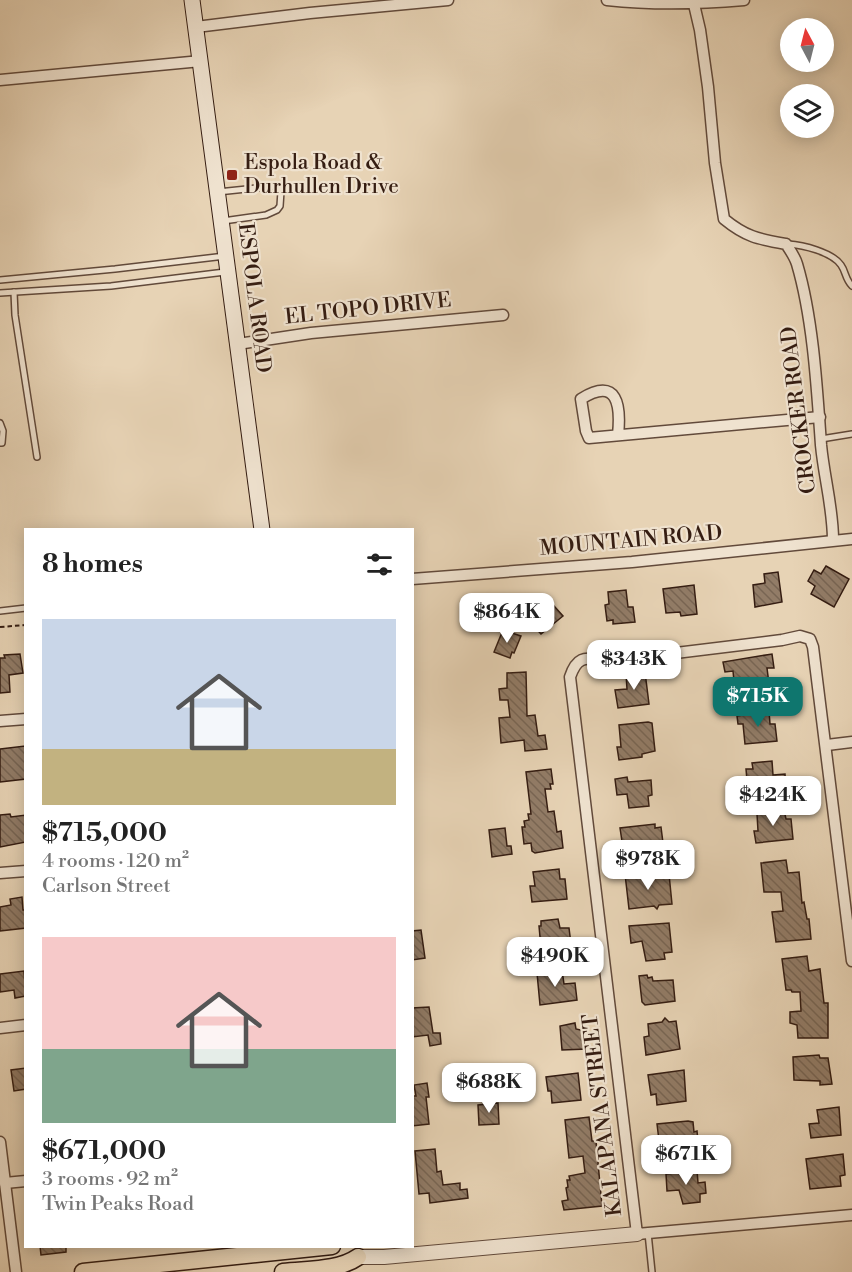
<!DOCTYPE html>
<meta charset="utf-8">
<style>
body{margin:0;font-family:"Libre Bodoni",serif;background:#f6f6f6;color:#222;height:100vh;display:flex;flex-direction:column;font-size:22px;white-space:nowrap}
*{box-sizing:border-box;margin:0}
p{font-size:20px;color:#767676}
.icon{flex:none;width:33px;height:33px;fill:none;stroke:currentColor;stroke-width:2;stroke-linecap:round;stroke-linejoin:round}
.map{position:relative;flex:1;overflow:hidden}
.sheet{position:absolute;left:24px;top:528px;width:390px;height:720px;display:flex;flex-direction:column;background:#fff;border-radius:0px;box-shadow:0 3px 15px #0003}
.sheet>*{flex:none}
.needle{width:39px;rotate:353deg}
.controls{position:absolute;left:780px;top:18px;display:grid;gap:12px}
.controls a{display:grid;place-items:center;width:54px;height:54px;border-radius:50%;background:#fff;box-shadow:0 3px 15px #0003;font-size:30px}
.price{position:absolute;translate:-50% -51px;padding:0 14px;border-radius:12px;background:#fff;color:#222;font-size:20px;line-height:39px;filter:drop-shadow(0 2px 3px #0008)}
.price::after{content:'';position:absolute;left:50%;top:36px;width:18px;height:14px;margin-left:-9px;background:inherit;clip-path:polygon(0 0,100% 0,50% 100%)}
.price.selected{background:#0f766e;color:#fff}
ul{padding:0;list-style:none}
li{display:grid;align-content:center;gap:12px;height:318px;padding:0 18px}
li span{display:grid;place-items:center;height:186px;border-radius:0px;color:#555}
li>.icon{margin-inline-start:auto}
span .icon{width:108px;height:108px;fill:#fffc;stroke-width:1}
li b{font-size:26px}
h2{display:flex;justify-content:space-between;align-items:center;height:72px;padding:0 18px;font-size:26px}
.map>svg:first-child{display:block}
.building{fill:url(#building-back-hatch);stroke:#351d12;stroke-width:1.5}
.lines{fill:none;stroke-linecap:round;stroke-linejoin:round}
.service-casing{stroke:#624a3b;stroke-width:8}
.minor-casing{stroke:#624a3b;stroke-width:13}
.tertiary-casing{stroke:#624a3b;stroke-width:16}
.secondary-casing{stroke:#351d12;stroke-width:17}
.primary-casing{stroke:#351d12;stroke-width:19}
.path{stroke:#351d12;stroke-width:2;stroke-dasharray:4.5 3;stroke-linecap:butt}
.service{stroke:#efe2cf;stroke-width:5}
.minor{stroke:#efe2cf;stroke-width:10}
.tertiary{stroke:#efe2cf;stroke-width:14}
.secondary{stroke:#efe2cf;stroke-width:15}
.primary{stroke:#e7d3b5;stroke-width:16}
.poi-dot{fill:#8f2418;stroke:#efe2cf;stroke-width:2}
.labels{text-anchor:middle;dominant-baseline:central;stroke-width:4.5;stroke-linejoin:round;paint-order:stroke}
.poi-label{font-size:21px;fill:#351d12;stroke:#efe2cf;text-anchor:start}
.street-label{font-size:21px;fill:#351d12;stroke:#efe2cf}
</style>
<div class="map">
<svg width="852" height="1272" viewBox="0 0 852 1272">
<defs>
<pattern id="building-back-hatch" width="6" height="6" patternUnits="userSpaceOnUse" patternTransform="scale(1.5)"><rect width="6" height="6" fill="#927c67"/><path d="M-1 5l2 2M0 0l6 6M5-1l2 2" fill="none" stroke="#786553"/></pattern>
</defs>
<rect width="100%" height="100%" fill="#e7d3b5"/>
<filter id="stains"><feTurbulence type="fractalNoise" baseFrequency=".00333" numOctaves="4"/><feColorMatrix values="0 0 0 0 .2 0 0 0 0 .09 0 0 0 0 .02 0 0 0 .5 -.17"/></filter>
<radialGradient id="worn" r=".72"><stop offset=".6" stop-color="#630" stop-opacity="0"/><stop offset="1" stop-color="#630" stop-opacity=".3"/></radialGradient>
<g class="building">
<polygon points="826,566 849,579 834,607 811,594 815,586 808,581 814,570 821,574"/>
<polygon points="778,572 782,602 755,607 753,585 765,583 764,574"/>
<polygon points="694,585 697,614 681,616 680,612 666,613 663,589"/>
<polygon points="626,590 628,607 633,607 635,622 613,624 613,620 607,621 605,605 609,604 608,592"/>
<polygon points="545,596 563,616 541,634 528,620 540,609 536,604"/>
<polygon points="503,630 521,636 514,653 512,652 510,658 494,652"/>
<polygon points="20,654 23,673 9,675 10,692 0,693 0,658 5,658 4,655"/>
<polygon points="772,654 774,668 767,668 770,692 741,695 739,681 734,681 733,671 725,672 723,662"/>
<polygon points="526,672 527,716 535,715 538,736 545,735 547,749 525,751 524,740 501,743 499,718 510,717 508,700 500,700 499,689 507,688 507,673"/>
<polygon points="645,672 649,704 618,708 615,690 627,689 626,674"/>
<polygon points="769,711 770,724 775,724 777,741 745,744 743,724 738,724 737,716"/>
<polygon points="648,722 652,723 655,751 642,754 642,757 619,760 617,747 621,747 619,725"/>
<polygon points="25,746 26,779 0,782 0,749"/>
<polygon points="772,761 773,775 785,774 786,791 756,794 756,791 748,792 746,769 753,769 752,763"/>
<polygon points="551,769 553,784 550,784 551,789 545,789 548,812 554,811 557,832 561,831 563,848 535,853 532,851 531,843 524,844 522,827 525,827 524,821 529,820 528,814 531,814 526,772"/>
<polygon points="627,777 628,782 651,780 652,795 648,796 649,806 629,808 627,794 617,795 615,779"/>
<polygon points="784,810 786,819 791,819 793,839 756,843 754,831 758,831 757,814"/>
<polygon points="10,814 11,817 26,815 26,842 0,847 0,815"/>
<polygon points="655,824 655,828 661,827 664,851 658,852 658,856 631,859 630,847 623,848 620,828"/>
<polygon points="505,828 507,846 511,846 512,854 492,857 489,830"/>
<polygon points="786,860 788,873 799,872 802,903 804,902 807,919 809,919 811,939 776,942 772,912 783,911 781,892 764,892 761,863"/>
<polygon points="559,869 560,879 565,879 567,899 532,902 530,886 535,886 533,872"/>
<polygon points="638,872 639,877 669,874 672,904 659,905 657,909 654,906 629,909 625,874"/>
<polygon points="22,897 23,910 26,910 26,928 0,931 0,907 11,905 10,899"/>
<polygon points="558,919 560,928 569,928 571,944 541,948 539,926 541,926 541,921"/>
<polygon points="669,923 672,952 664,953 665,959 646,961 642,941 631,943 629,926"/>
<polygon points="421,930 425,958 412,960 412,931"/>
<polygon points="536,945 538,959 521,961 519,947"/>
<polygon points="807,956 809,971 820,969 824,1003 828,1003 828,1038 798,1038 797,1025 790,1023 790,1012 801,1011 800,992 792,992 791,990 786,990 782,959"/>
<polygon points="562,970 564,984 575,983 577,1000 540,1005 537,973"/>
<polygon points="24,971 26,996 15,998 14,990 0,992 0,974"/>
<polygon points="647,975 648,978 652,977 653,981 673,980 675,1001 645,1005 642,1002 639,976"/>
<polygon points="429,1007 433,1033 440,1033 441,1044 430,1046 428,1035 412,1037 412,1008"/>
<polygon points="665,1018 669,1022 676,1021 680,1049 646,1055 644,1037 649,1036 648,1024 662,1022"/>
<polygon points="575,1023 576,1029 585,1031 587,1049 562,1050 560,1026"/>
<polygon points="819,1055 820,1058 828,1058 832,1084 820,1085 820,1081 794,1080 793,1057"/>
<polygon points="26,1068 26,1089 14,1091 11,1070"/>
<polygon points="684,1070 686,1101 657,1105 656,1094 651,1095 648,1075"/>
<polygon points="578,1073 581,1100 552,1103 551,1091 548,1091 546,1077"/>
<polygon points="427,1083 429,1097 426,1097 429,1124 412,1126 412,1096 416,1096 414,1085"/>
<polygon points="498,1103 499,1124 479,1125 478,1105"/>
<polygon points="839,1107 841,1135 811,1138 809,1124 819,1123 817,1110"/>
<polygon points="589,1117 592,1141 596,1141 602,1206 564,1210 562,1201 568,1200 566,1188 568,1187 567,1180 570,1180 569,1176 585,1173 583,1156 569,1158 565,1120"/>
<polygon points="688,1121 693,1122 694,1132 697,1131 699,1151 661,1157 657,1124"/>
<polygon points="435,1149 437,1172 441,1171 443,1185 460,1183 460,1190 467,1189 468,1198 430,1203 429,1193 419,1194 415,1151"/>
<polygon points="843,1154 845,1175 840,1176 841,1186 810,1189 806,1159"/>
<polygon points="697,1170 698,1183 705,1182 706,1193 700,1194 700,1202 683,1204 679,1190 667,1191 666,1174"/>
<polygon points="40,1246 66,1246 66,1252 41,1255"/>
</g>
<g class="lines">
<defs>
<g id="service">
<polyline points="218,192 275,186 281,191 280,206 277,210 266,215 223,221"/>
<path d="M 788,244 C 803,245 832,252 841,265 C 846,272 845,279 852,286"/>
<polyline points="0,280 115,269 225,256"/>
<polyline points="14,292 15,315 37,457"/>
<polyline points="0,293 111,286 225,272"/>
<polyline points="0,423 3,431 2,443 0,443"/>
<polyline points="821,439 852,434"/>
<polyline points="0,611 26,608"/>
<polyline points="648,1233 652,1272"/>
</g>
<g id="minor">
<path d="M 607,0 C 653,5 698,4 744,0"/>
<path d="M 693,0 L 700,30 L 708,87 L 715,163 L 724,219 C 746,237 758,239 786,244 C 790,250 795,257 797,264 C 813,318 817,388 821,445 C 824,477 833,508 833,540"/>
<polyline points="196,27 310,13 448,0"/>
<polyline points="0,80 201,61"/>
<polyline points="238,344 311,333 503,315"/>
<path d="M 618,435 C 621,406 618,376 581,399 L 586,431 L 589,438 L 820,417"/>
<polyline points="412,579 632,562 852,539"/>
<polyline points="0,721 26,719"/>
<polyline points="827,745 852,742"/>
<polyline points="0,873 26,871"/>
<path d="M 852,961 L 813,647 L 810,639 L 800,636 L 782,640 L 602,662 C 584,655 576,659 570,677 L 637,1234 L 852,1215"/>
<polyline points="0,1028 26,1025"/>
<polyline points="0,1142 16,1272"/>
<polyline points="5,1183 26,1181"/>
</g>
<polyline id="tertiary" points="358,1257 384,1257 637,1234"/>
<polyline id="secondary" points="192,0 262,530"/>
<g id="primary">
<polyline points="83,1272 332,1246"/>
<path d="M 283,1272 C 307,1269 338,1271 358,1257"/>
</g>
</defs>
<use href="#service" class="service-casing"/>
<use href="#minor" class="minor-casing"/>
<use href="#tertiary" class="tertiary-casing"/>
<use href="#secondary" class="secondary-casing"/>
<use href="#primary" class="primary-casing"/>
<polyline class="path" points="0,627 26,625"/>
<use href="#service" class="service"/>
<use href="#minor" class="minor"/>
<use href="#tertiary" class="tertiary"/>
<use href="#secondary" class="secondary"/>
<use href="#primary" class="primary"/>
</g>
<rect class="poi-dot" x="226" y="169" width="12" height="12" rx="3"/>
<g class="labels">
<g class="poi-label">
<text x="244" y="163">Espola Road &amp;<tspan x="244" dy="24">Durhullen Drive</tspan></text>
</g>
<g class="street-label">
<text transform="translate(254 298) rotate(83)">ESPOLA ROAD</text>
<text transform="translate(368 309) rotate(-6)">EL TOPO DRIVE</text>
<text transform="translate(799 410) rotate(-97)">CROCKER ROAD</text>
<text transform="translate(631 541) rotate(-5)">MOUNTAIN ROAD</text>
<text transform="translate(603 1115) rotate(-97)">KALAPANA STREET</text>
</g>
</g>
<rect width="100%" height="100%" filter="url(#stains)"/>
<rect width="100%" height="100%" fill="url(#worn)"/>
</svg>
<div class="controls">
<a><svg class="needle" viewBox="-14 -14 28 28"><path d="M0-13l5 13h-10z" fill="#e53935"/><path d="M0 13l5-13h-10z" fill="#767676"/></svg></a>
<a><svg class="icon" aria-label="layers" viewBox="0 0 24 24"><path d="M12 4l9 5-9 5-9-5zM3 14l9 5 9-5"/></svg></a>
</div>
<b class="price" style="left:507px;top:644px">$864K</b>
<b class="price" style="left:634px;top:691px">$343K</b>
<b class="price selected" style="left:758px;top:728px">$715K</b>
<b class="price" style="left:773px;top:827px">$424K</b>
<b class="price" style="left:648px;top:891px">$978K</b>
<b class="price" style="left:555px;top:988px">$490K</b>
<b class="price" style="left:489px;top:1114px">$688K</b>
<b class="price" style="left:686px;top:1186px">$671K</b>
<section class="sheet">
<h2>8 homes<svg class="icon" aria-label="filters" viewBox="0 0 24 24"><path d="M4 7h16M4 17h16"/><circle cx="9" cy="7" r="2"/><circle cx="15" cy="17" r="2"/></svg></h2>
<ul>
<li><span style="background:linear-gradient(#c9d6e8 70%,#c2b280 0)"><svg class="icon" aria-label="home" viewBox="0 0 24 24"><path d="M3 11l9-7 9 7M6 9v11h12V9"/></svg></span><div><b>$715,000</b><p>4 rooms · 120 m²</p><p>Carlson Street</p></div></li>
<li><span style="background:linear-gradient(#f6c9c9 60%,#7fa58c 0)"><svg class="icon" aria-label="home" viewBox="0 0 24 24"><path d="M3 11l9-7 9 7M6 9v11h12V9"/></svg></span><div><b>$671,000</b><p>3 rooms · 92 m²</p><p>Twin Peaks Road</p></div></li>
</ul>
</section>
</div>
